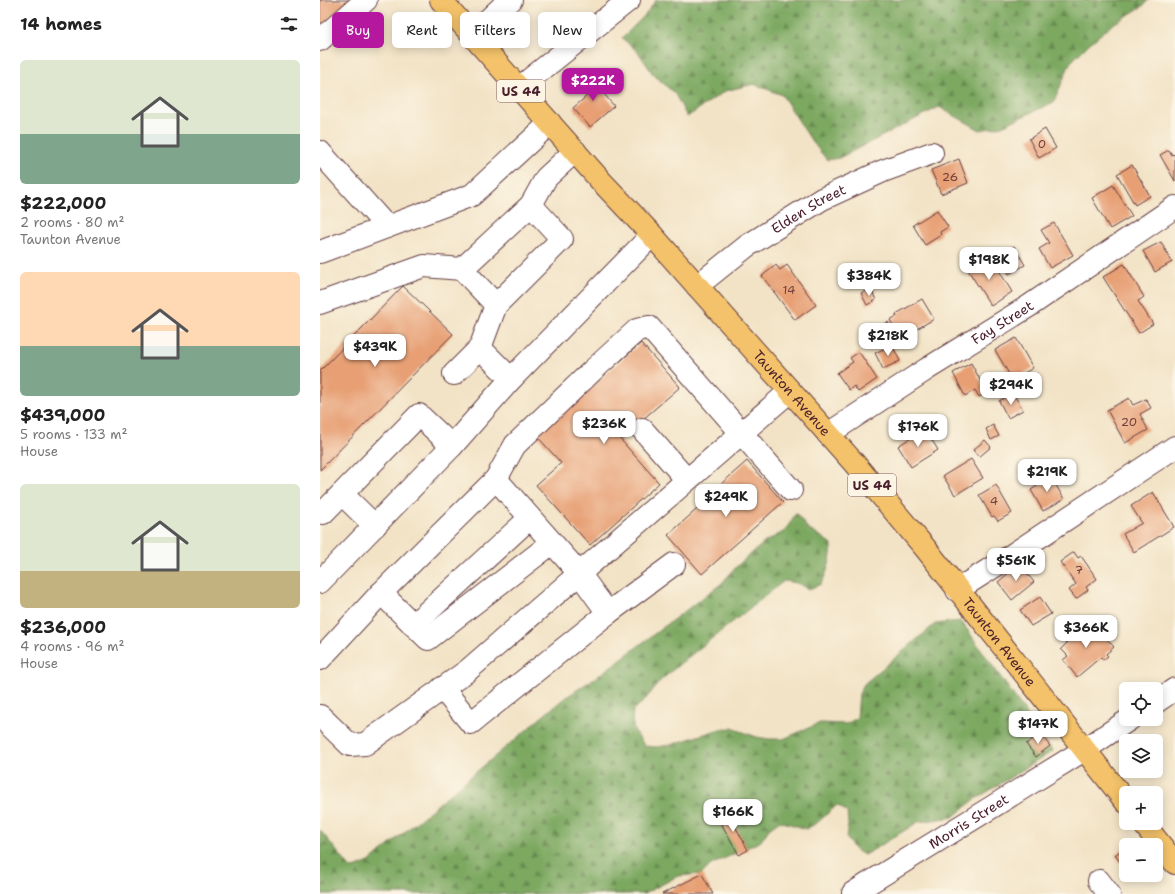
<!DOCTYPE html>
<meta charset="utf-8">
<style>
body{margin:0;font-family:"Shantell Sans",sans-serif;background:#f6f6f6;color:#222;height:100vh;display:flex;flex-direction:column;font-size:15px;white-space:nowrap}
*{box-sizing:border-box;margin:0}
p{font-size:13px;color:#767676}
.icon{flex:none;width:22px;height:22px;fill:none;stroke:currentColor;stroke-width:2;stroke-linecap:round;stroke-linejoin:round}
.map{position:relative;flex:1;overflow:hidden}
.sheet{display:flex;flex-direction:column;background:#fff;width:320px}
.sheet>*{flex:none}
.hud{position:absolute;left:12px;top:12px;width:380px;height:36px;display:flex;gap:8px}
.fabs{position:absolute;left:799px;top:682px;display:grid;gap:8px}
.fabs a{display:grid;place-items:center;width:44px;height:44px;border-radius:6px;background:#fff;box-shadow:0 2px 10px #0003;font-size:20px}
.price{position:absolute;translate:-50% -34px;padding:0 9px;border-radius:8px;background:#fff;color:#222;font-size:13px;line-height:26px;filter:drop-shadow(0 1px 2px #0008)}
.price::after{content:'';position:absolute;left:50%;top:24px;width:12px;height:9px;margin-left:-6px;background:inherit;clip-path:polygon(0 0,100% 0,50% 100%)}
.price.active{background:#b5179e;color:#fff}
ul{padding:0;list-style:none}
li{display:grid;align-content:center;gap:8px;height:212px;padding:0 20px}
li span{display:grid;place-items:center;height:124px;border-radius:6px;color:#555}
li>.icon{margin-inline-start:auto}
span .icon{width:72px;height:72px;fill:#fffc;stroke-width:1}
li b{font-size:17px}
h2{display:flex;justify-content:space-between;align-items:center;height:48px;padding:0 20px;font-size:17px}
.pill{padding:0 14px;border-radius:6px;background:#fff;box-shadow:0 2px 10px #0003;font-size:14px;line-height:36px}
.pill.active{background:#b5179e;color:#fff}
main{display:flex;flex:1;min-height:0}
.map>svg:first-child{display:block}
.forest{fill:url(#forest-firs);stroke:#636446}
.building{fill:#e79f73}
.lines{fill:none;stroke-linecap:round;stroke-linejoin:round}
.minor-casing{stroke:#633c42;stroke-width:24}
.highway-casing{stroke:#633c42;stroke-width:24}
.minor{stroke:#fff;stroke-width:22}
.highway{stroke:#f3c26a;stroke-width:22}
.labels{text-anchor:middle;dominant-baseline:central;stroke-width:3;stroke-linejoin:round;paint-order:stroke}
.number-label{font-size:12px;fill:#713f3d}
.shield{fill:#fcf5e5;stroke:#7f5f63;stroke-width:1}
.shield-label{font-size:13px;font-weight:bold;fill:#4a1f2b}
.street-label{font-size:14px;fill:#4a1f2b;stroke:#fcf5e5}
</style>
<main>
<section class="sheet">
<h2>14 homes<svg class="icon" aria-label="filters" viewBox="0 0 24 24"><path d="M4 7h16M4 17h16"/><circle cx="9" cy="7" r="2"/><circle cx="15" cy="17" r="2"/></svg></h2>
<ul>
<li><span style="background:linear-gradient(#dfe7d0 60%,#7fa58c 0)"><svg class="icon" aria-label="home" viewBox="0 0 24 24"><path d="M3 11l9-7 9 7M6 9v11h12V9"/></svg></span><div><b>$222,000</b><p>2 rooms · 80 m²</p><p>Taunton Avenue</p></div></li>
<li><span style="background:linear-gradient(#ffd9b3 60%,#7fa58c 0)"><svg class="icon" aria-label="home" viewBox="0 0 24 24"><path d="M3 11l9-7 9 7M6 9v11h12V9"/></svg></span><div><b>$439,000</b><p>5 rooms · 133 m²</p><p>House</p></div></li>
<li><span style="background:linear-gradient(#dfe7d0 70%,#c2b280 0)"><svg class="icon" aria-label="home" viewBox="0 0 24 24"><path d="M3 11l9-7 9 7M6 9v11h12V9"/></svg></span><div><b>$236,000</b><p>4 rooms · 96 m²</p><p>House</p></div></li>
</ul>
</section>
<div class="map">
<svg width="855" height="894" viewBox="0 0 855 894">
<defs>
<pattern id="forest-firs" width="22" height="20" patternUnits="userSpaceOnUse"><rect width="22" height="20" fill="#7ca860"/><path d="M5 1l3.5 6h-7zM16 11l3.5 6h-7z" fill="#68884f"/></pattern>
</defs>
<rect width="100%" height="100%" fill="#fcf5e5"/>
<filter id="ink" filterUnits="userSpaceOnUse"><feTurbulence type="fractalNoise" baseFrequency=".025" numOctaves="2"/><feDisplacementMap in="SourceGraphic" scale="8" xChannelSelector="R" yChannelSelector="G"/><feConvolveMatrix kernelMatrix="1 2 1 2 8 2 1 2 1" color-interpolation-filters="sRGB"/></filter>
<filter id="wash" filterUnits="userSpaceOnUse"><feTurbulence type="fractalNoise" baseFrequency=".012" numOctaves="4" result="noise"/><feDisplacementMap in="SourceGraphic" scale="16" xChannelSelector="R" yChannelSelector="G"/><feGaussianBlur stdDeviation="0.9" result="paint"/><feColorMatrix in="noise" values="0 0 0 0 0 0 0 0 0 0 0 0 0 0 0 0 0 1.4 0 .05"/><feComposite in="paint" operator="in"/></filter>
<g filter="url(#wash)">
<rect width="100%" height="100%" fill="#f2e3c6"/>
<g class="forest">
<polygon points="336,0 828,0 823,6 793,24 770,43 750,63 734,102 682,126 660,130 619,107 519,158 507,160 491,140 462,95 434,84 405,91 367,117 355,94 333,74 318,52 302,38 324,16"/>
<path d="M 476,513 L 489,530 L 502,537 L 512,545 C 511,560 508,571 501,584 L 489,589 L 477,583 L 464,581 L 361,663 L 340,681 L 323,702 L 313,710 C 311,728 314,731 325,746 L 337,747 L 350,745 L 400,729 L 412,728 L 437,737 L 449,739 L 463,739 L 500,723 L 526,724 L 537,718 L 539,694 L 544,684 L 615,624 L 641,621 L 733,751 L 654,800 L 633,817 L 598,822 L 555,849 L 544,855 L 534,849 L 526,837 L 528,825 L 527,812 L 517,805 L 497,823 L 486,829 L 460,821 L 449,829 L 441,841 L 391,865 L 382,874 L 358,876 L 324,894 L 0,894 L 0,830 L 28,865 L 32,869 L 49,862 L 242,700 L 282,673 L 401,584 L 418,565 L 445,542 L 465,531 Z"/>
</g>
<g id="blocks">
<g class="building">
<polygon points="0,0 30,0 0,27"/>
<polygon points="273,73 283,84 279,88 294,106 270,127 253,108 269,94 261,84"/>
<polygon points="725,129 736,148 719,158 709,139"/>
<polygon points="849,150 852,155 855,154 855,181 840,155"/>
<polygon points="639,159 648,183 621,194 611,170"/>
<polygon points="812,165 830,196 815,205 797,174"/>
<polygon points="793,185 812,216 790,229 772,198"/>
<polygon points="617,210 628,227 620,232 621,235 605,245 593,225"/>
<polygon points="734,223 753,255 730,268 719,249 729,243 721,230"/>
<polygon points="841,242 852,262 835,272 823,251"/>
<polygon points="694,246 705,265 689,274 678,255"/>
<polygon points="660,258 664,264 672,259 692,292 671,306 646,267"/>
<polygon points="804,264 824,297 818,301 833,324 819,333 783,277"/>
<polygon points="456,265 460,270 467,265 496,305 475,320 442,276"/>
<polygon points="83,286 133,334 0,470 0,371"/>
<polygon points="551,289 556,300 547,305 541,293"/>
<polygon points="602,299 614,319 588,334 584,327 576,331 570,320 577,316 576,314"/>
<polygon points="568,322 578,340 570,344 560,326"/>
<polygon points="696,338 713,368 699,376 703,381 696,386 675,350"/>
<polygon points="321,343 360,387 300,439 339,483 270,545 216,485 241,463 216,435"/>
<polygon points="572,345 580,361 563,369 555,353"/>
<polygon points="539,352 557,379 538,392 534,386 529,390 517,373 533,362 530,358"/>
<polygon points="651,363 667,393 659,397 655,390 645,396 633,373"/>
<polygon points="693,393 703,410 688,418 679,401"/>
<polygon points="809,398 813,405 826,399 831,408 820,414 828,430 805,443 787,410"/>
<polygon points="673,425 679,436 671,440 666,429"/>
<polygon points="605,429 618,450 591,467 578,446"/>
<polygon points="665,440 671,447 659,457 653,450"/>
<polygon points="651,459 663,478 635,495 623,476"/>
<polygon points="427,461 463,502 382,574 348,535 395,493 393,491"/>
<polygon points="730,475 744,499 723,511 711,490 722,483 720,480"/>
<polygon points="676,485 692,513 678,521 674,516 672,517 659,495"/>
<polygon points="833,492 854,527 814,552 803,534 822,523 811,506"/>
<polygon points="754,552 758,558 761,556 777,579 766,587 768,590 756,599 749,590 756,584 740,562"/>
<polygon points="699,564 714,582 692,600 678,582"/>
<polygon points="720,597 731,614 711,626 700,610"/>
<polygon points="763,625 768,630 774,625 794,647 786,654 788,656 783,660 781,657 757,677 743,660 748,656 741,649 747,643 745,641"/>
<polygon points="720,734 730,746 716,757 706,744"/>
<polygon points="407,811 428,850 419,855 397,816"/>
<polygon points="806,846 806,870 795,855"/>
<polygon points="382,874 393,894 342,894"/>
</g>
</g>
</g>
<g filter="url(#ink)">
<use href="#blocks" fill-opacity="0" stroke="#633c42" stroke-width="1"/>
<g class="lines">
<defs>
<g id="minor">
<polyline points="152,35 185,4 191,0"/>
<polyline points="0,40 46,0"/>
<polyline points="199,88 309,0"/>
<polyline points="0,152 67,227"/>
<polyline points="0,252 152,195 230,123"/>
<polyline points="142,269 176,305"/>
<path id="s1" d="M 377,286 L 427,246 L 502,199 L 563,171 L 612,153"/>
<polyline points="0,303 104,266 142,269 211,205 226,178 255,151"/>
<polyline points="160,348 191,379"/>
<polyline points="134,374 160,348 176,305 242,239 211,205"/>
<polyline points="322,429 367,480"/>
<path id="s2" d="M 508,434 L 607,369 L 709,306 L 855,207"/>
<polyline points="176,479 259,573 288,613"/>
<polyline points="22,494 55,526"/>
<polyline points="0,511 3,513 99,415 132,446"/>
<polyline points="0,582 132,446 191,379 332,235"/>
<polyline points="637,590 689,557 855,447"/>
<polyline points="61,593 108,639 232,543"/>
<polyline points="93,625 210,518"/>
<polyline points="0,659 61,593 176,479 195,445 272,371 317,330 329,327 471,490"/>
<polyline points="122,688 151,723 288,613 354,564"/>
<polyline points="836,702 855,689"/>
<polyline points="0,716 30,745 45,744 147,671 470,391"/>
<polyline points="779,881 789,894"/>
<path id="s3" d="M 533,893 L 764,750 L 810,719"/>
</g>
<g id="highway">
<path id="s4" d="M 121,0 L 281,181 L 332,235 L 534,463 L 606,549 L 806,802"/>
<polyline points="823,823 855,863"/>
</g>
</defs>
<use href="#minor" class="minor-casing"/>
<use href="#highway" class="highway-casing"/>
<use href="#minor" class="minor"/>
<use href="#highway" class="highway"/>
</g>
</g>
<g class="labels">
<g class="number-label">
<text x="722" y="144">0</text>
<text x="630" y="177">26</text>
<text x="469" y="290">14</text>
<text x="809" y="422">20</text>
<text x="674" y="501">4</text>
<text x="759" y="570">7</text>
</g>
<g class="shield">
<rect x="177" y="80" width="48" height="22" rx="3"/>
<rect x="528" y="474" width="48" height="22" rx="3"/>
</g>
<g class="shield-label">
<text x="201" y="91">US 44</text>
<text x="552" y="485">US 44</text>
</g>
<g class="street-label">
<text stroke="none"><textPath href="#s1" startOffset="136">Elden Street</textPath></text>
<text stroke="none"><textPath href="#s2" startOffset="207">Fay Street</textPath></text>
<text stroke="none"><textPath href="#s4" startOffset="527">Taunton Avenue</textPath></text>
<text stroke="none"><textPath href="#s4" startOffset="851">Taunton Avenue</textPath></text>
<text stroke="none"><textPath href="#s3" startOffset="136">Morris Street</textPath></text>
</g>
</g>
</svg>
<div class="fabs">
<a><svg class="icon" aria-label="locate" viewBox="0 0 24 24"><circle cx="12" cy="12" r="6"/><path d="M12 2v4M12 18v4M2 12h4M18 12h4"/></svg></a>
<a><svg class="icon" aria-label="layers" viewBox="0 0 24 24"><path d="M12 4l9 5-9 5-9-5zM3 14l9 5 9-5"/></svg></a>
<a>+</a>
<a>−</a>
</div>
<b class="price active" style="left:273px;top:102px">$222K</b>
<b class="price" style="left:669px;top:281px">$198K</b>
<b class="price" style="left:549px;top:297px">$384K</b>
<b class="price" style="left:568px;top:357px">$218K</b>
<b class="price" style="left:55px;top:368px">$439K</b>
<b class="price" style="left:691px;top:406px">$294K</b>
<b class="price" style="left:284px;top:445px">$236K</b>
<b class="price" style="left:598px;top:448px">$176K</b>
<b class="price" style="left:727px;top:493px">$219K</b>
<b class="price" style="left:406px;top:518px">$249K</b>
<b class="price" style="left:696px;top:582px">$561K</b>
<b class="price" style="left:766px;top:649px">$366K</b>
<b class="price" style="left:718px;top:745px">$147K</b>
<b class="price" style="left:413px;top:833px">$166K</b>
<div class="hud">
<a class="pill active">Buy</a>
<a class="pill">Rent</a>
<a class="pill">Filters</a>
<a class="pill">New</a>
</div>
</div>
</main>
